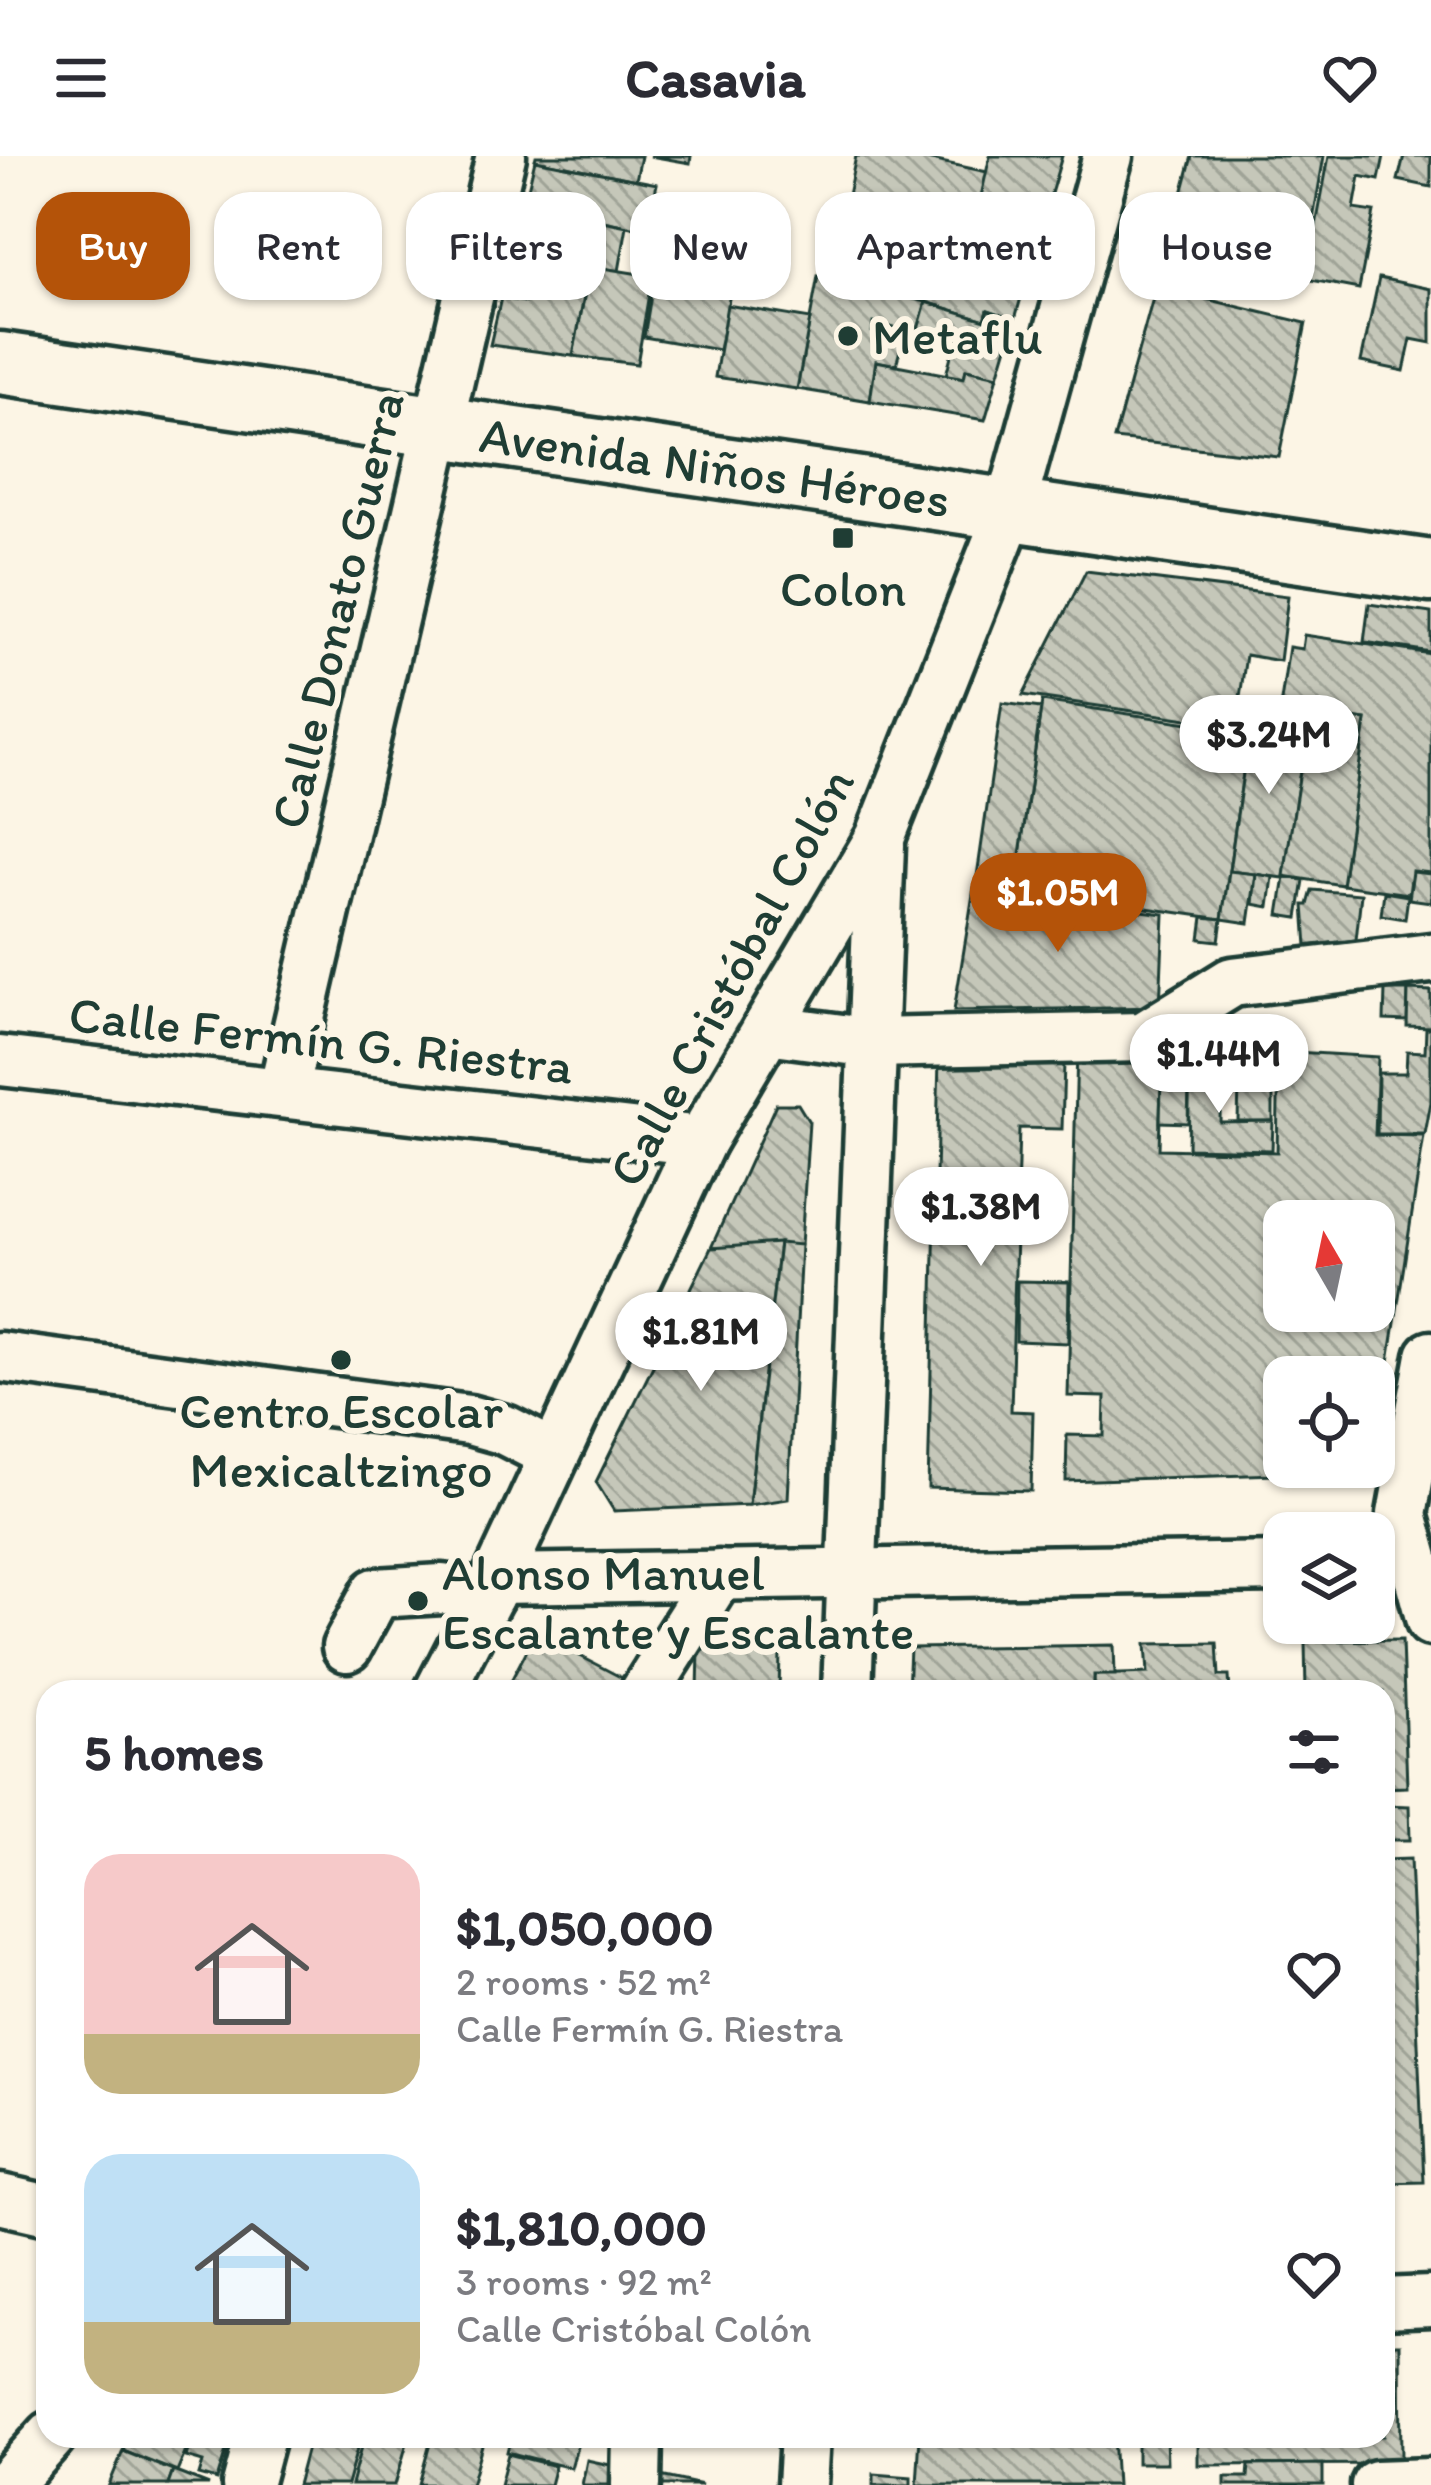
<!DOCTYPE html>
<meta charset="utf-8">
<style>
body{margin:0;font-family:Itim,sans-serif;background:#f7f7f7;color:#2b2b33;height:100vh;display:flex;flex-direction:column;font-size:45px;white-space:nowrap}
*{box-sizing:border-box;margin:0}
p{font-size:39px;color:#7c7c81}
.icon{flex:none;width:66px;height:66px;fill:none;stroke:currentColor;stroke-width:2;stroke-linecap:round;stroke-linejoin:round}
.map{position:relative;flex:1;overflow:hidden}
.details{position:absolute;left:36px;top:1524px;width:1359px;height:768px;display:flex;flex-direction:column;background:#fff;border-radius:36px;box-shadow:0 3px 9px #0004}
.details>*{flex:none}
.guide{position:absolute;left:36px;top:36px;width:1359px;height:108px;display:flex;gap:24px}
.needle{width:78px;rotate:351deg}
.buttons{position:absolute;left:1263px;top:1044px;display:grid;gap:24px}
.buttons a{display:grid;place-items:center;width:132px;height:132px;border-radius:24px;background:#fff;box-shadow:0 3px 9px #0004;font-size:60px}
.price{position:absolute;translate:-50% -102px;padding:0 27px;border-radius:42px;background:#fff;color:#222;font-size:39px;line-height:78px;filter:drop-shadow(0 3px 6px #0008)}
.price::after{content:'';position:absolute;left:50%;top:72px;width:36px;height:27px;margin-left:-18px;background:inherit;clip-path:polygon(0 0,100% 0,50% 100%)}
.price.on{background:#b45309;color:#fff}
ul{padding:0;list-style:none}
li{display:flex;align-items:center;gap:36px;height:300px;padding:0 48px}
li span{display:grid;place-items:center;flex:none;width:336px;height:240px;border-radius:36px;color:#555}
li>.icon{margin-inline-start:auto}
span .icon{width:144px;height:144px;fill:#fffc;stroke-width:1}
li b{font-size:51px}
h2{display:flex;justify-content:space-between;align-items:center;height:144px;padding:0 48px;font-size:51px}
.tag{padding:0 42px;border-radius:36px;background:#fff;box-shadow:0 3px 9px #0004;font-size:42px;line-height:108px}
.tag.on{background:#b45309;color:#fff}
header{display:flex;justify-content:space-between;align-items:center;height:156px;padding:0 48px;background:#fff;font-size:54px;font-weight:800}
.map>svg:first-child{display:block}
.building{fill:url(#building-back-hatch);stroke:#1f3d34;stroke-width:3;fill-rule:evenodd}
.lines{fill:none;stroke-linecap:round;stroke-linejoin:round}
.minor-casing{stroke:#1f3d34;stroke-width:57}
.major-casing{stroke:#1f3d34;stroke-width:69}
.minor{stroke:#fcf5e5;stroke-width:48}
.major{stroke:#fcf5e5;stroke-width:60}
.poi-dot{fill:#1f3d34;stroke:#fcf5e5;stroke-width:4.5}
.labels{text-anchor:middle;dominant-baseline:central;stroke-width:12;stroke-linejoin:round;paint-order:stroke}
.poi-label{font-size:51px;fill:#1f3d34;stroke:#fcf5e5;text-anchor:start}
.street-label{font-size:51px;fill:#1f3d34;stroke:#fcf5e5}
</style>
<header><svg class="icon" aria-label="menu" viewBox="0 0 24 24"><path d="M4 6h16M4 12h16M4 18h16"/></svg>Casavia<svg class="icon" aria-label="heart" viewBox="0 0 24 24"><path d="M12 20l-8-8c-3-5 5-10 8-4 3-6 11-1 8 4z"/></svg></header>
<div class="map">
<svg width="1431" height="2329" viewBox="0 0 1431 2329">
<defs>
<pattern id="building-back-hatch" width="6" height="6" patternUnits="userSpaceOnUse" patternTransform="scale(3)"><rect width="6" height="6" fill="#c5c7b9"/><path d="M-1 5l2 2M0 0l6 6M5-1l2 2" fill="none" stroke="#9fa397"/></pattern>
</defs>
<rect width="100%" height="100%" fill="#fcf5e5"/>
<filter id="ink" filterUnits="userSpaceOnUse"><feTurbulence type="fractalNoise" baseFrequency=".00833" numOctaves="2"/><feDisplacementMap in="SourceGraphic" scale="24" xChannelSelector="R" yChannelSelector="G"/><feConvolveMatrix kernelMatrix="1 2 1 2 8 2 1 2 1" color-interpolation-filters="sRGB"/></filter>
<g filter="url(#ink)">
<g class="building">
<polygon points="536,0 641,0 636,24 535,4"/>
<polygon points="650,0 691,0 690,7"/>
<polygon points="856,0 913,0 987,16 970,90 842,69"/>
<polygon points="990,0 1062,0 1031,106 970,90"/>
<polygon points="1192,0 1324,0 1301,133 1165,101"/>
<polygon points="1329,0 1384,0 1379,24 1360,20 1354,53 1374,56 1359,133 1306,123"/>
<polygon points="1404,0 1431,0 1431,31 1398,24"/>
<polygon points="535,4 657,28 647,74 524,49"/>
<polygon points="667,44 716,53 712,92 738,96 719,194 644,181"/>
<polygon points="524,49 627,70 619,115 513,96"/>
<polygon points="946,83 1031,106 1015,163 988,154 985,164 926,146"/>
<polygon points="513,96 590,110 584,140 527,132 525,146 501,142"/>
<polygon points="590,110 652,120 637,208 573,200"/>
<polygon points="818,120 926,146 917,177 873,167 872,176 903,183 896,209 876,205 870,245 797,233"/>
<polygon points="1379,122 1431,133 1431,187 1411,183 1404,215 1361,206"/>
<polygon points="1156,131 1306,167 1279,301 1114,283"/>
<polygon points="527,132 584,140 573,200 490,189 501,142 525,146"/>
<polygon points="926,146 985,164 988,154 1015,163 998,220 966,213 964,222 946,219 954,188 917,177"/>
<polygon points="727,149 810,163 797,233 715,221"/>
<polygon points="876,205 964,222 966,213 998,220 985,264 870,245"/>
<polygon points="1086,415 1288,440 1280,505 1246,499 1236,570 1023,539"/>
<polygon points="1369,448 1431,457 1431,496 1364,486"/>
<polygon points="1304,479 1431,498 1431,717 1412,715 1409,738 1342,729 1366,564 1280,552 1289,491 1302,493"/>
<polygon points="1042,545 1249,576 1222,763 1015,733"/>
<polygon points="1002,547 1041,552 1015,733 976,727"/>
<polygon points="1280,552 1309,556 1284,722 1229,715 1249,576 1276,580"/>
<polygon points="1309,556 1366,564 1342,729 1284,720"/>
<polygon points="1229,715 1256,718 1249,767 1222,763"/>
<polygon points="1413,716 1431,718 1431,746 1409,743"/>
<polygon points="1256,718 1273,721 1269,751 1253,748"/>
<polygon points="1285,721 1304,724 1298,762 1279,759"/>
<polygon points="974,732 1164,758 1160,851 954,855"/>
<polygon points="1312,734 1361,738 1356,784 1307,790 1304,749 1308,749"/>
<polygon points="1384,736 1408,740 1405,763 1381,759"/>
<polygon points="1203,761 1222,763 1219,785 1200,783"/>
<polygon points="1385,834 1408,834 1407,865 1384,864"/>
<polygon points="1408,834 1431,835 1431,871 1407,870"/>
<polygon points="1240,864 1280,866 1279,895 1240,891"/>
<polygon points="1426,872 1431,872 1431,946 1425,978 1377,978 1378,917 1406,917 1407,895 1425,896"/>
<polygon points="1240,891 1273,895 1273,965 1238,965"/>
<path d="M 1077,893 L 1162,894 L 1159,993 L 1277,996 L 1279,895 L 1378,901 L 1375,979 L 1424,980 L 1374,1302 L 1374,1221 L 1284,1221 L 1284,1311 L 1373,1311 L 1372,1315 L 1066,1325 L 1067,1279 L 1104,1280 L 1105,1241 L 1068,1240 ZM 1284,1065 L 1374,1065 L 1374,1155 L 1284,1155 Z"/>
<polygon points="1162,894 1190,895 1188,967 1160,966"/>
<polygon points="939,903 1064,906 1062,973 1019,972 1011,1255 1033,1256 1031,1335 928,1332"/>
<polygon points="1190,906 1221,906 1220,966 1273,965 1272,994 1188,992"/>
<polygon points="776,948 798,948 809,966 801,1089 711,1092"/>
<polygon points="779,1087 749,1349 614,1355 596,1326 711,1092"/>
<polygon points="779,1087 801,1089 788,1343 749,1349"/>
<polygon points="1017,1125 1069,1126 1068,1187 1016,1185"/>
<polygon points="536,1477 628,1525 622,1536 505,1536"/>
<polygon points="1402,1484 1407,1631 1383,1632 1383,1536 1306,1536 1305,1485"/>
<polygon points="1217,1487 1219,1520 1229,1520 1230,1536 1094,1536 1094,1519 1148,1517 1146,1488"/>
<polygon points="1114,1489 1115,1519 1094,1519 1094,1536 908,1536 910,1492"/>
<polygon points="699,1492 780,1496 779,1536 698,1536"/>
<polygon points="1383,1649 1409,1650 1410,1684 1383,1684"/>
<polygon points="1410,1703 1424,2026 1383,2027 1383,1704"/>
<polygon points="1383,2188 1400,2188 1401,2308 1198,2309 1198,2280 1383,2280"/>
<polygon points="129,2280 184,2280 191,2283 177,2316 123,2295"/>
<polygon points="192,2280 227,2291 217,2324 199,2319 203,2306 186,2301"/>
<polygon points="202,2280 245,2280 242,2291"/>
<polygon points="310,2280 357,2293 347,2329 297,2329"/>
<polygon points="364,2280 409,2280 395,2329 351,2329"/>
<polygon points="432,2280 464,2280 483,2285 471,2329 419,2328"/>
<polygon points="511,2280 580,2280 571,2312 507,2296"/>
<polygon points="920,2280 1113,2280 1116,2329 917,2329"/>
<polygon points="1137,2280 1166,2280 1167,2307 1137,2307"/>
<polygon points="123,2295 173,2315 168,2329 109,2329"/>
<polygon points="508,2298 555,2310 550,2329 500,2329"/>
<polygon points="587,2304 702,2329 582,2329"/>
<polygon points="1323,2308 1323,2329 1225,2329 1225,2321 1248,2321 1249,2309"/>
<polygon points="173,2315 209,2329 168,2329"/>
<polygon points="874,2318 911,2321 911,2329 874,2329"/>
</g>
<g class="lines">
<defs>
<g id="minor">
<polyline points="767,873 872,887 1143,881 1232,826 1431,802"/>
<polyline points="0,905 701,985"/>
<polyline points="283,935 501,0"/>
<polyline points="1431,1200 1402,1358 1431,1465"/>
<polyline points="0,1201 469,1264 505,1274 554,1299"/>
<polyline points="497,1423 1284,1411"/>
<polyline points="347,1491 376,1437 442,1433 489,1439"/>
<polyline points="439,1536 497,1423 701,985 880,682 1010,354 1108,0"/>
<polyline points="645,1536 719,1419"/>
<polyline points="847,1536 880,689"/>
<polyline points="0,2043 48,2054"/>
<polyline points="1383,2147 1431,2145"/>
<polyline points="7,2329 51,2280"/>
<polyline points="247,2329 260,2280"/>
<polyline points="636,2329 637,2280"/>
<polyline points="802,2329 805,2280"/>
<polyline points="1376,2329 1431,2327"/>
</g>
<polyline id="major" points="0,207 1431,415"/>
</defs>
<use href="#minor" class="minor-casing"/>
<use href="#major" class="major-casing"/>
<use href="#minor" class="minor"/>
<use href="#major" class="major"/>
</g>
</g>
<g class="poi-dot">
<circle cx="848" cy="180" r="12"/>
<rect x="831" y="370" width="24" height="24" rx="6"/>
<circle cx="341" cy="1204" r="12"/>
<circle cx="418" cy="1445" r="12"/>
</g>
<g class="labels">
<g class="poi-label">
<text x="872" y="180">Metaflu</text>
<text x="843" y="432" text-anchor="middle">Colon</text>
<text x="341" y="1254" text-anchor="middle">Centro Escolar<tspan x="341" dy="59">Mexicaltzingo</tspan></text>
<text x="442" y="1416">Alonso Manuel<tspan x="442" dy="59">Escalante y Escalante</tspan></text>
</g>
<g class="street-label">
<text transform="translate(715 311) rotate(8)">Avenida Niños Héroes</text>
<text transform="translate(337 454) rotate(-77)">Calle Donato Guerra</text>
<text transform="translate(731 821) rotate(-62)">Calle Cristóbal Colón</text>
<text transform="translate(321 884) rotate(6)">Calle Fermín G. Riestra</text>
</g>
</g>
</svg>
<div class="buttons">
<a><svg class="needle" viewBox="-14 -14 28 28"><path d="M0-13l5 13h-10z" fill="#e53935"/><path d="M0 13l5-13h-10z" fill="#7c7c81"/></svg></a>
<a><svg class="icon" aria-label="locate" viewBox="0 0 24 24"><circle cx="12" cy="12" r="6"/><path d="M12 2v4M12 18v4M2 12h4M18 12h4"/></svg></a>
<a><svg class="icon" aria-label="layers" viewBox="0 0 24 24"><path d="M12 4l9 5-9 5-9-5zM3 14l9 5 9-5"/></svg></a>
</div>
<b class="price" style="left:1269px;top:641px">$3.24M</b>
<b class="price on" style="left:1058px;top:799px">$1.05M</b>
<b class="price" style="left:1219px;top:960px">$1.44M</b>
<b class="price" style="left:981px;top:1113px">$1.38M</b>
<b class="price" style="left:701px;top:1238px">$1.81M</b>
<div class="guide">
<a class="tag on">Buy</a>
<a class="tag">Rent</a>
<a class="tag">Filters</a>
<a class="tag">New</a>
<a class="tag">Apartment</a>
<a class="tag">House</a>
</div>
<section class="details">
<h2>5 homes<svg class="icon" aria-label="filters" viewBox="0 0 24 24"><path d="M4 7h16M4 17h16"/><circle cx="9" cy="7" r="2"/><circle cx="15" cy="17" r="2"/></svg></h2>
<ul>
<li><span style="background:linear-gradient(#f6c9c9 75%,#c2b280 0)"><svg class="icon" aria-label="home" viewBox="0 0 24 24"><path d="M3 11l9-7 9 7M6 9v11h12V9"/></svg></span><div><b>$1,050,000</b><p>2 rooms · 52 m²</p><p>Calle Fermín G. Riestra</p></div><svg class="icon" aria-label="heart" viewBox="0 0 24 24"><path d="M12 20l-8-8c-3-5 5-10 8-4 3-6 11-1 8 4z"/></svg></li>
<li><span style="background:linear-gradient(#bfe0f5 70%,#c2b280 0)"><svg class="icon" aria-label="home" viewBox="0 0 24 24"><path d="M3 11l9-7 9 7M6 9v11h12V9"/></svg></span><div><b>$1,810,000</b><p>3 rooms · 92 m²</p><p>Calle Cristóbal Colón</p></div><svg class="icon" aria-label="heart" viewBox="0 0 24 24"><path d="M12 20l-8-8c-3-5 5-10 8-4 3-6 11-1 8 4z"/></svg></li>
</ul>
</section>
</div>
